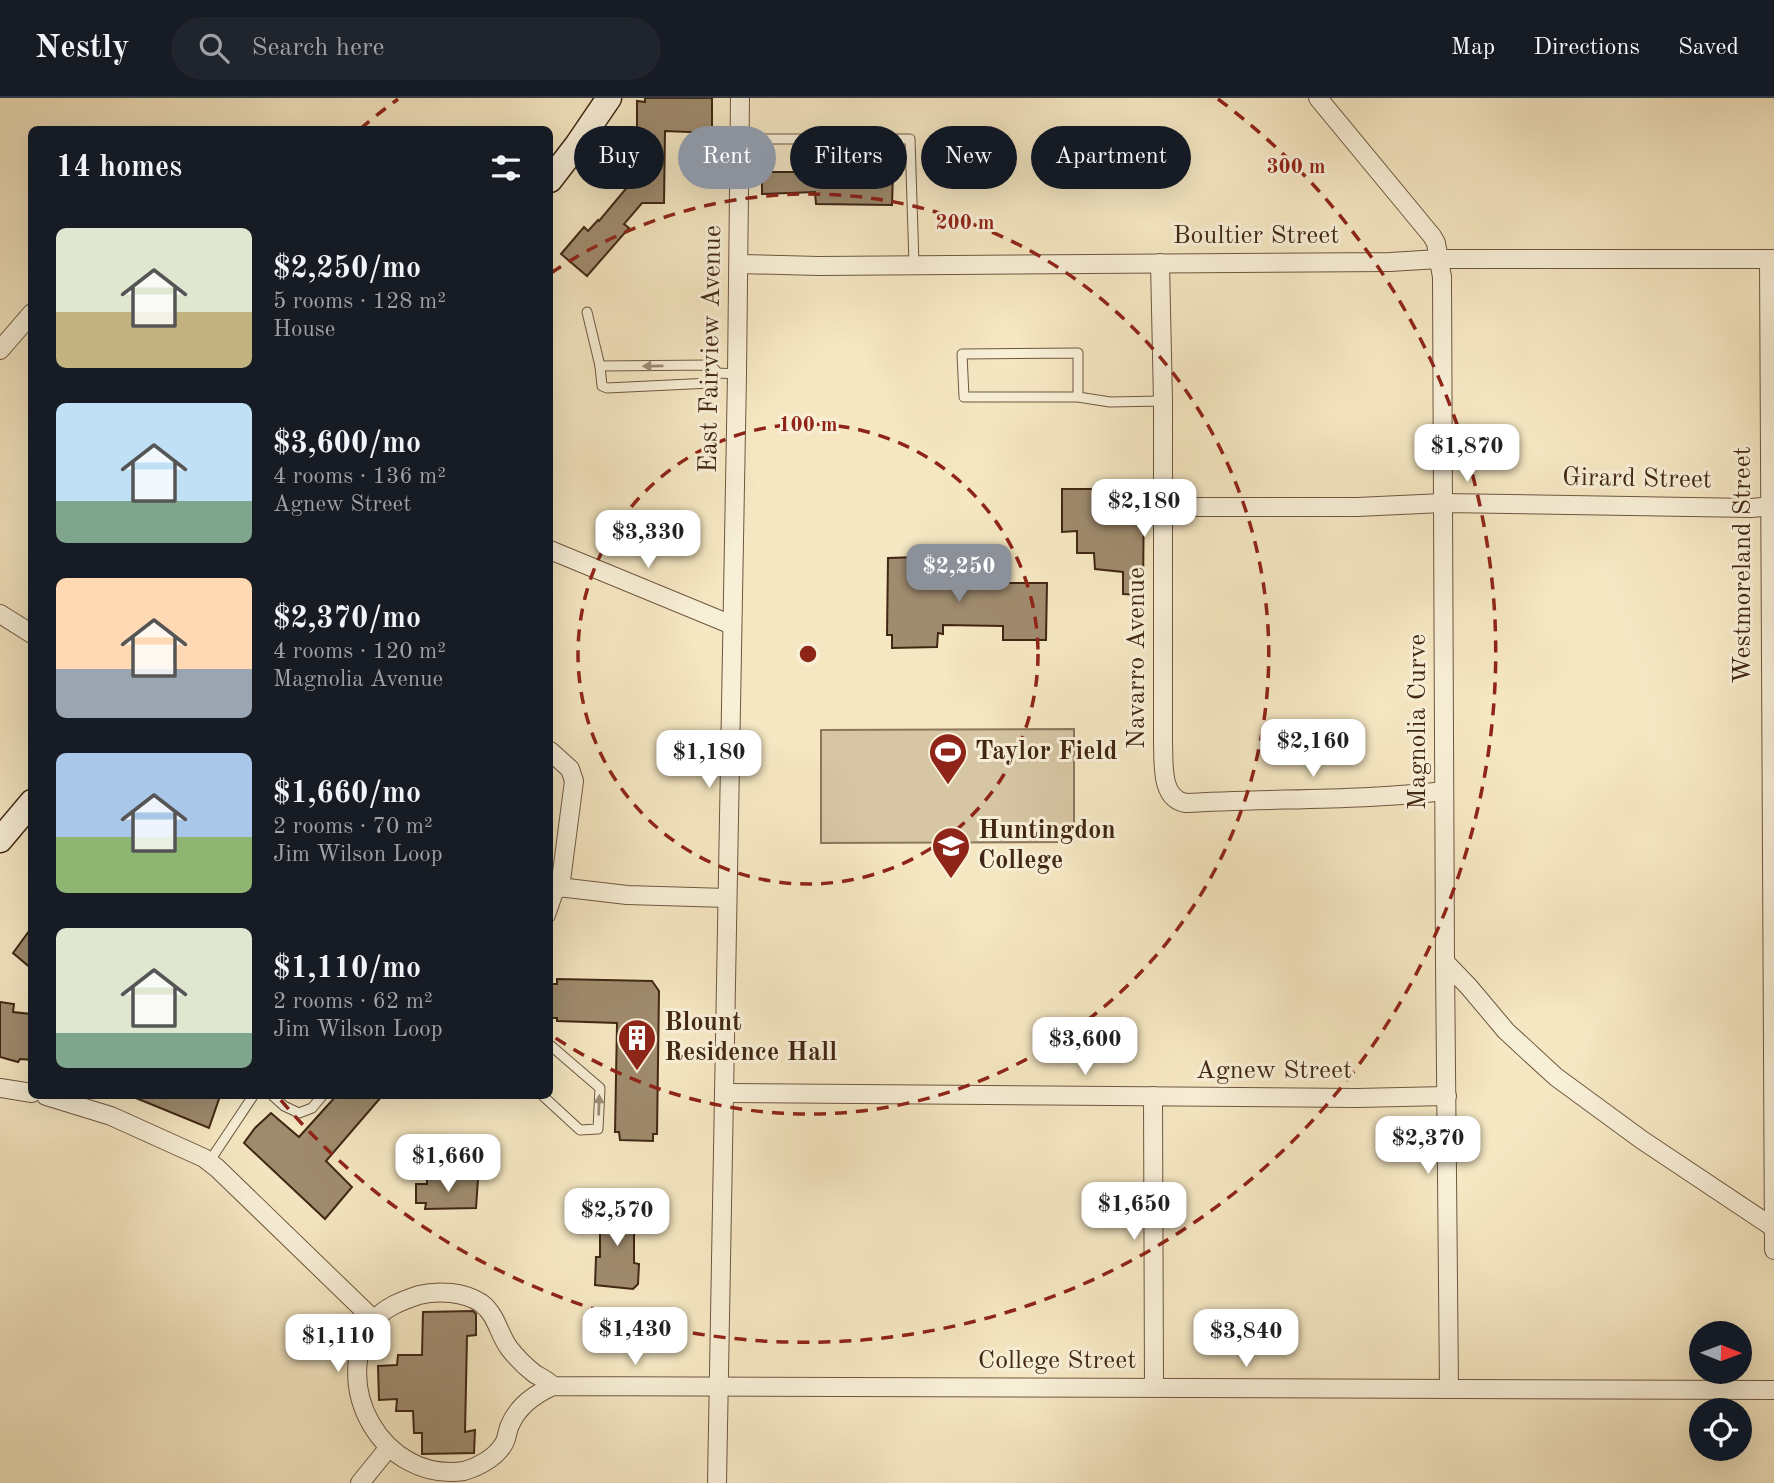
<!DOCTYPE html>
<meta charset="utf-8">
<style>
body{margin:0;font-family:"Old Standard TT",serif;background:#20242c;color:#f1f3f6;height:100vh;display:flex;flex-direction:column;font-size:26px;white-space:nowrap}
*{box-sizing:border-box;margin:0}
p{font-size:23px;color:#9ea1a6}
.icon{flex:none;width:38px;height:38px;fill:none;stroke:currentColor;stroke-width:2;stroke-linecap:round;stroke-linejoin:round}
.map{position:relative;flex:1;overflow:hidden}
.side{position:absolute;left:28px;top:28px;width:525px;height:973px;display:flex;flex-direction:column;background:#171b24;border-radius:10px;box-shadow:0 7px 28px #0002}
.side>*{flex:none}
.top-card{position:absolute;left:574px;top:28px;width:665px;height:63px;display:flex;gap:14px}
.needle{width:46px;rotate:91deg}
.buttons{position:absolute;left:1689px;top:1223px;display:grid;gap:14px}
.buttons a{display:grid;place-items:center;width:63px;height:63px;border-radius:50%;background:#171b24;box-shadow:0 7px 28px #0002;font-size:35px}
.price{position:absolute;translate:-50% -60px;padding:0 16px;border-radius:14px;background:#fff;color:#222;font-size:23px;line-height:46px;filter:drop-shadow(0 2px 4px #0008)}
.price::after{content:'';position:absolute;left:50%;top:42px;width:21px;height:16px;margin-left:-10px;background:inherit;clip-path:polygon(0 0,100% 0,50% 100%)}
.price.active{background:#8c9099;color:#fff}
ul{padding:0;list-style:none}
li{display:flex;align-items:center;gap:21px;height:175px;padding:0 28px}
li span{display:grid;place-items:center;flex:none;width:196px;height:140px;border-radius:10px;color:#555}
li>.icon{margin-inline-start:auto}
span .icon{width:84px;height:84px;fill:#fffc;stroke-width:1}
li b{font-size:30px}
h2{display:flex;justify-content:space-between;align-items:center;height:84px;padding:0 28px;font-size:30px}
.pill{padding:0 24px;border-radius:32px;background:#171b24;box-shadow:0 7px 28px #0002;font-size:24px;line-height:63px}
.pill.active{background:#8c9099;color:#fff}
header{display:flex;align-items:center;gap:42px;box-sizing:border-box;height:98px;padding:0 35px;background:#171b24;border-bottom:2px solid #363941}
header strong{font-size:33px}
nav{display:flex;gap:38px;margin-inline-start:auto;font-size:24px}
.search{width:490px;height:63px;background:#20242c;display:flex;align-items:center;gap:18px;box-sizing:border-box;padding:0 24px;border-radius:38px;color:#9ea1a6;font-size:26px}
.map>svg:first-child{display:block}
.green{fill:#d6c6a4;stroke:#8c765c;stroke-width:2}
.building{fill:#9f8b6e;stroke:#412713;stroke-width:2}
.lines{fill:none;stroke-linecap:round;stroke-linejoin:round}
.lane-casing{stroke:#6e573f;stroke-width:11}
.street-casing{stroke:#6e573f;stroke-width:20}
.secondary-casing{stroke:#412713;stroke-width:27}
.lane{stroke:#f8efd7;stroke-width:9}
.street{stroke:#f8efd7;stroke-width:18}
.secondary{stroke:#f8efd7;stroke-width:24}
.oneway{fill:#9c8b75}
.ring{fill:none;stroke:#8f2418;stroke-width:3.5;stroke-dasharray:12 9}
.labels{text-anchor:middle;dominant-baseline:central;stroke-width:6;stroke-linejoin:round;paint-order:stroke}
.street-label{font-size:26px;fill:#412713;stroke:#f8efd7}
.poi-label{font-size:26px;font-weight:bold;fill:#412713;stroke:#f8efd7;text-anchor:start}
.centre{fill:#8f2418;stroke:#f8efd7;stroke-width:3.5}
.ring-label{font-size:21px;text-anchor:middle;font-weight:bold;fill:#8f2418;stroke:#f8efd7;stroke-width:6;stroke-linejoin:round;paint-order:stroke}
</style>
<header>
<strong>Nestly</strong>
<div class="search"><svg class="icon" aria-label="search" viewBox="0 0 24 24"><circle cx="10" cy="10" r="6"/><path d="M15 15l6 6"/></svg>Search here</div>
<nav><a>Map</a><a>Directions</a><a>Saved</a></nav>
</header>
<div class="map">
<svg width="1774" height="1385" viewBox="0 0 1774 1385">
<rect width="100%" height="100%" fill="#f5e7c2"/>
<filter id="stains"><feTurbulence type="fractalNoise" baseFrequency=".00286" numOctaves="4"/><feColorMatrix values="0 0 0 0 .2 0 0 0 0 .09 0 0 0 0 .02 0 0 0 .5 -.17"/></filter>
<radialGradient id="worn" r=".72"><stop offset=".6" stop-color="#630" stop-opacity="0"/><stop offset="1" stop-color="#630" stop-opacity=".3"/></radialGradient>
<polygon class="green" points="1074,631 1074,744 821,745 821,632"/>
<g class="building">
<polygon points="645,0 712,0 712,35 665,33 664,105 642,105 624,126 629,130 587,178 561,156 584,129 588,133 598,122 599,123 640,74 640,32 637,32 637,3 645,4"/>
<polygon points="762,74 893,74 892,107 816,106 815,94 762,96"/>
<polygon points="1125,385 1144,385 1143,497 1123,496 1123,474 1095,471 1094,455 1077,455 1077,433 1062,434 1062,391 1125,391"/>
<polygon points="919,459 919,470 989,472 989,485 1047,485 1046,542 1003,542 1003,528 943,527 943,536 938,535 937,549 892,550 892,537 887,537 888,460"/>
<polygon points="32,829 32,871 13,855"/>
<polygon points="557,881 652,883 659,893 657,1036 653,1036 653,1043 620,1042 619,1034 615,1034 617,925 557,923 557,920 550,920 550,886 557,886"/>
<polygon points="0,904 14,906 13,914 31,916 32,962 20,961 18,964 0,959"/>
<polygon points="131,998 220,998 209,1030"/>
<polygon points="336,998 382,998 326,1063 352,1089 325,1121 244,1045 255,1030 271,1015 299,1039"/>
<polygon points="427,1081 478,1081 476,1110 425,1111 426,1105 416,1105 416,1086 427,1086"/>
<polygon points="595,1111 639,1112 638,1134 634,1134 634,1165 639,1166 638,1186 633,1191 595,1187 596,1159 600,1159 600,1132 594,1131"/>
<polygon points="473,1213 476,1216 476,1237 467,1238 465,1334 475,1332 474,1355 422,1356 422,1335 414,1335 413,1313 396,1313 397,1301 379,1302 378,1268 397,1267 398,1257 422,1257 423,1214"/>
</g>
<g class="lines">
<defs>
<g id="lane">
<polyline points="740,41 910,41 914,166"/>
<polyline points="587,214 600,268"/>
<polyline points="718,275 711,285 607,290 602,288 600,268 710,267 718,275 737,276"/>
<polyline points="1078,299 1078,255 962,256 964,299 1078,299 1110,304 1163,303"/>
<polyline points="550,819 560,790"/>
<polyline points="273,998 284,1008 299,1015 312,1010 322,998"/>
<polyline points="543,998 580,1032 598,1031 600,990 550,947"/>
<polyline points="209,1064 253,998"/>
</g>
<g id="street">
<polyline points="1318,0 1432,138 1436,145 1442,179 1445,864 1469,889 1506,933 1556,979 1642,1042 1774,1130"/>
<polyline points="1769,161 1774,1152"/>
<path d="M 1160,165 L 1163,303 L 1163,645 C 1164,665 1160,701 1186,705 C 1272,700 1359,703 1444,693"/>
<polyline points="739,166 819,168 1390,164 1439,161 1774,161"/>
<polyline points="0,252 32,215"/>
<polyline points="1163,409 1357,409 1443,405 1751,410 1774,408"/>
<polyline points="550,452 732,527"/>
<polyline points="0,516 32,536"/>
<polyline points="550,653 570,671 574,683 560,790"/>
<polyline points="550,788 627,797 727,800"/>
<polyline points="1445,864 1449,1291"/>
<polyline points="0,990 32,995"/>
<polyline points="724,995 1356,1000 1447,998"/>
<polyline points="46,998 111,1018 204,1060 217,1070 374,1222"/>
<polyline points="1153,998 1154,1290"/>
<path d="M 553,1288 C 548,1283 542,1280 535,1276 C 526,1269 516,1259 509,1250 C 498,1235 497,1217 481,1205 C 464,1194 439,1192 419,1197 C 404,1202 384,1209 374,1223 C 328,1285 382,1385 464,1373 C 478,1369 495,1360 503,1347 C 507,1342 507,1333 510,1327 C 518,1308 535,1296 553,1288 L 1774,1292"/>
<polyline points="360,1385 386,1353"/>
<polyline points="717,1385 737,276 740,0"/>
</g>
<g id="secondary">
<polyline points="550,82 577,47 609,0"/>
<polyline points="0,742 32,704"/>
</g>
</defs>
<use href="#lane" class="lane-casing"/>
<use href="#street" class="street-casing"/>
<use href="#secondary" class="secondary-casing"/>
<use href="#lane" class="lane"/>
<use href="#street" class="street"/>
<use href="#secondary" class="secondary"/>
</g>
<defs><path id="oneway-solid" d="M-6-.8H1V-3.2L6.5 0L1 3.2V.8H-6Z" transform="scale(1.75)"/></defs>
<g class="oneway">
<use href="#oneway-solid" transform="translate(653 268) rotate(179)"/>
<use href="#oneway-solid" transform="translate(599 1007) rotate(-88)"/>
</g>
<g class="ring">
<circle cx="808" cy="556" r="230"/>
<path d="M551 175A460 460 0 1 1 551 937"/>
<path d="M360 31A690 690 0 0 1 398 1M1218 1A690 690 0 1 1 279 1000"/>
</g>
<defs>
<symbol id="stadium-pin" viewBox="-11 -11 22 30"><path d="M0 17L-7.5 6A9.5 9.5 0 1 1 7.5 6Z" fill="#8f2418" stroke="#f8efd7"/><path d="M0-5a6.5 5 0 1 0 0 10a6.5 5 0 1 0 0-10ZM-3.5-1.8h7v3.6h-7Z" fill="#fff"/></symbol>
<symbol id="university-pin" viewBox="-11 -11 22 30"><path d="M0 17L-7.5 6A9.5 9.5 0 1 1 7.5 6Z" fill="#8f2418" stroke="#f8efd7"/><path d="M0-5L7-2L0 1L-7-2ZM-4 1L0 2.5L4 1V4Q0 6-4 4Z" fill="#fff"/></symbol>
<symbol id="building-pin" viewBox="-11 -11 22 30"><path d="M0 17L-7.5 6A9.5 9.5 0 1 1 7.5 6Z" fill="#8f2418" stroke="#f8efd7"/><path d="M-4-6H4V6H1V3H-1V6H-4ZM-2.5-4.3h1.7v1.8h-1.7ZM.8-4.3h1.7v1.8H.8ZM-2.5-1h1.7V.8h-1.7ZM.8-1h1.7V.8H.8Z" fill="#fff"/></symbol>
</defs>
<g fill-rule="evenodd">
<use href="#stadium-pin" x="926" y="632" width="44" height="60"/>
<use href="#university-pin" x="929" y="726" width="44" height="60"/>
<use href="#building-pin" x="615" y="918" width="44" height="60"/>
</g>
<g class="labels">
<g class="street-label">
<text x="1256" y="138">Boultier Street</text>
<text transform="translate(711 251) rotate(-89)">East Fairview Avenue</text>
<text transform="translate(1637 381) rotate(1)">Girard Street</text>
<text transform="translate(1743 467) rotate(-90)">Westmoreland Street</text>
<text transform="translate(1137 560) rotate(-90)">Navarro Avenue</text>
<text transform="translate(1418 624) rotate(-90)">Magnolia Curve</text>
<text x="1274" y="973">Agnew Street</text>
<text x="1057" y="1263">College Street</text>
</g>
<g class="poi-label">
<text x="975" y="654">Taylor Field</text>
<text x="978" y="733">Huntingdon<tspan x="978" dy="30">College</tspan></text>
<text x="664" y="925">Blount<tspan x="664" dy="30">Residence Hall</tspan></text>
</g>
</g>
<circle cx="808" cy="556" r="10" class="centre"/>
<g class="ring-label">
<text x="1296" y="75">300 m</text>
<text x="965" y="131">200 m</text>
<text x="808" y="333">100 m</text>
</g>
<rect width="100%" height="100%" filter="url(#stains)"/>
<rect width="100%" height="100%" fill="url(#worn)"/>
</svg>
<div class="buttons">
<a><svg class="needle" viewBox="-14 -14 28 28"><path d="M0-13l5 13h-10z" fill="#e53935"/><path d="M0 13l5-13h-10z" fill="#9ea1a6"/></svg></a>
<a><svg class="icon" aria-label="locate" viewBox="0 0 24 24"><circle cx="12" cy="12" r="6"/><path d="M12 2v4M12 18v4M2 12h4M18 12h4"/></svg></a>
</div>
<b class="price" style="left:1467px;top:386px">$1,870</b>
<b class="price" style="left:1144px;top:441px">$2,180</b>
<b class="price" style="left:648px;top:472px">$3,330</b>
<b class="price active" style="left:959px;top:506px">$2,250</b>
<b class="price" style="left:1313px;top:681px">$2,160</b>
<b class="price" style="left:709px;top:692px">$1,180</b>
<b class="price" style="left:1085px;top:979px">$3,600</b>
<b class="price" style="left:1428px;top:1078px">$2,370</b>
<b class="price" style="left:448px;top:1096px">$1,660</b>
<b class="price" style="left:1134px;top:1144px">$1,650</b>
<b class="price" style="left:617px;top:1150px">$2,570</b>
<b class="price" style="left:635px;top:1269px">$1,430</b>
<b class="price" style="left:1246px;top:1271px">$3,840</b>
<b class="price" style="left:338px;top:1276px">$1,110</b>
<div class="top-card">
<a class="pill">Buy</a>
<a class="pill active">Rent</a>
<a class="pill">Filters</a>
<a class="pill">New</a>
<a class="pill">Apartment</a>
</div>
<section class="side">
<h2>14 homes<svg class="icon" aria-label="filters" viewBox="0 0 24 24"><path d="M4 7h16M4 17h16"/><circle cx="9" cy="7" r="2"/><circle cx="15" cy="17" r="2"/></svg></h2>
<ul>
<li><span style="background:linear-gradient(#dfe7d0 60%,#c2b280 0)"><svg class="icon" aria-label="home" viewBox="0 0 24 24"><path d="M3 11l9-7 9 7M6 9v11h12V9"/></svg></span><div><b>$2,250/mo</b><p>5 rooms · 128 m²</p><p>House</p></div></li>
<li><span style="background:linear-gradient(#bfe0f5 70%,#7fa58c 0)"><svg class="icon" aria-label="home" viewBox="0 0 24 24"><path d="M3 11l9-7 9 7M6 9v11h12V9"/></svg></span><div><b>$3,600/mo</b><p>4 rooms · 136 m²</p><p>Agnew Street</p></div></li>
<li><span style="background:linear-gradient(#ffd9b3 65%,#9aa5b1 0)"><svg class="icon" aria-label="home" viewBox="0 0 24 24"><path d="M3 11l9-7 9 7M6 9v11h12V9"/></svg></span><div><b>$2,370/mo</b><p>4 rooms · 120 m²</p><p>Magnolia Avenue</p></div></li>
<li><span style="background:linear-gradient(#a9c7e8 60%,#8fb573 0)"><svg class="icon" aria-label="home" viewBox="0 0 24 24"><path d="M3 11l9-7 9 7M6 9v11h12V9"/></svg></span><div><b>$1,660/mo</b><p>2 rooms · 70 m²</p><p>Jim Wilson Loop</p></div></li>
<li><span style="background:linear-gradient(#dfe7d0 75%,#7fa58c 0)"><svg class="icon" aria-label="home" viewBox="0 0 24 24"><path d="M3 11l9-7 9 7M6 9v11h12V9"/></svg></span><div><b>$1,110/mo</b><p>2 rooms · 62 m²</p><p>Jim Wilson Loop</p></div></li>
</ul>
</section>
</div>
